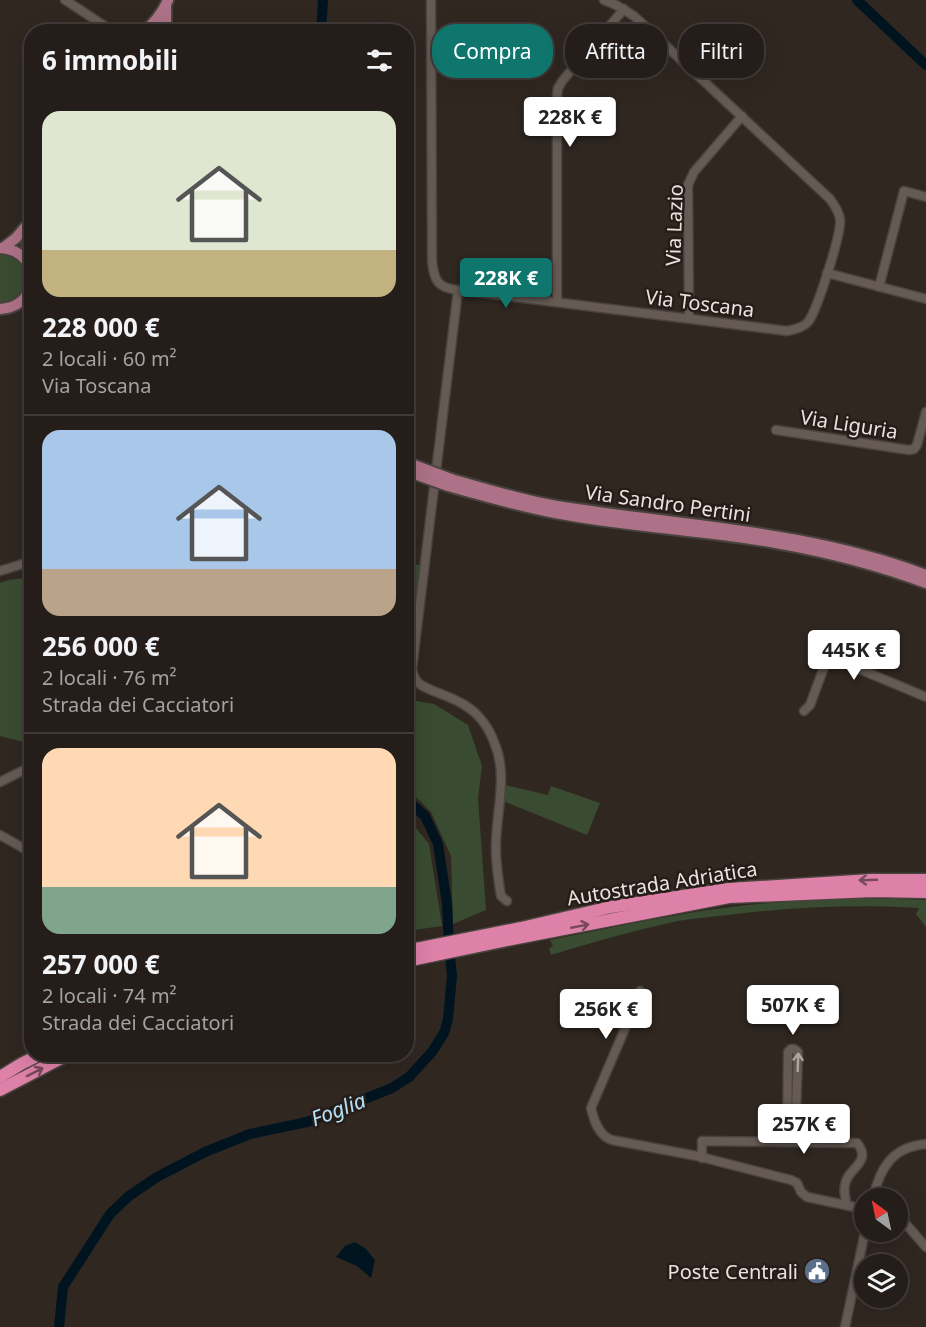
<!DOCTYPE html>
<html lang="it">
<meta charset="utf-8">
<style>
body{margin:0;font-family:"Noto Sans",sans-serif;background:#302a26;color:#f1f3f6;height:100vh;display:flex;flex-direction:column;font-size:22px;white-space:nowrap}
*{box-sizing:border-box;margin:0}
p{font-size:20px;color:#a3a2a2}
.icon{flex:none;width:33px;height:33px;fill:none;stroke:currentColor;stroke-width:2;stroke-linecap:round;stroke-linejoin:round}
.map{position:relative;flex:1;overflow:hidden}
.drawer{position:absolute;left:24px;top:24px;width:390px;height:1038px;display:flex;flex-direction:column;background:#241d19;border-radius:24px;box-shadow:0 6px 24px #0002,0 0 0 2px #413b38}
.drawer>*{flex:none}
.hud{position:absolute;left:432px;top:24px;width:404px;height:54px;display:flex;gap:12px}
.needle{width:39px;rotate:327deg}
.buttons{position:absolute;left:854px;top:1188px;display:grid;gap:12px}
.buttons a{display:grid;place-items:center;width:54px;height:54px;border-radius:50%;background:#241d19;box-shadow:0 6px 24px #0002,0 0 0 2px #413b38;font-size:30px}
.price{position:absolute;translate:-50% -51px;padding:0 14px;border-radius:6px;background:#fff;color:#222;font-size:20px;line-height:39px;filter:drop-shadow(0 2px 3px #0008)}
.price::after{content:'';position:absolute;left:50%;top:36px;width:18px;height:14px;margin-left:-9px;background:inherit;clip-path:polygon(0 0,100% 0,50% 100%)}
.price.on{background:#0f766e;color:#fff}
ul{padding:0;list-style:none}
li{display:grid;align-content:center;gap:12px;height:318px;padding:0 18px}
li+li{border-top:2px solid #413b38}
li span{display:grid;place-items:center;height:186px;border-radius:18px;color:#555}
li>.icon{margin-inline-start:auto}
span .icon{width:108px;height:108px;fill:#fffc;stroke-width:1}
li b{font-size:26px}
h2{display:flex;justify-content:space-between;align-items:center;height:72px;padding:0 18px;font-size:26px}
.pill{padding:0 21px;border-radius:24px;background:#241d19;box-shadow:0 6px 24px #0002,0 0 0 2px #413b38;font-size:21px;line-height:54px}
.pill.on{background:#0f766e;color:#fff}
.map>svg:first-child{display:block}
.green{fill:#394c31}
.water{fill:#001420}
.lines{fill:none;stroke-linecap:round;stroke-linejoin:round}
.river{stroke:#001420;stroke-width:10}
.minor-casing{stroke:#49433e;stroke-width:11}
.major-casing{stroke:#49433e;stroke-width:14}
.highway-casing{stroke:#49433e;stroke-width:15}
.minor{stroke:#655b54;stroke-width:8}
.major{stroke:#ad7287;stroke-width:10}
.highway{stroke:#dd81a9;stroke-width:12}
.major-bridge-casing{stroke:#49433e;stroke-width:14;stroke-linecap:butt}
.major-bridge{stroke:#ad7287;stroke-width:10}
.oneway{stroke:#784a59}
.oneway2{stroke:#aea6a1}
.labels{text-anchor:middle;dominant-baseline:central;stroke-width:5;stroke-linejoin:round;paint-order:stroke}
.street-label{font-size:20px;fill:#e9e3e0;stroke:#261d18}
.poi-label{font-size:20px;fill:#e9e3e0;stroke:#261d18;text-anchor:end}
.water-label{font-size:21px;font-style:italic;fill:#b5e2fa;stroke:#261d18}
</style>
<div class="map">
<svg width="926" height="1327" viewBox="0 0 926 1327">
<rect width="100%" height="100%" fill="#302721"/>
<g class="green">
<path d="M 0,254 C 35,255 35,301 0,303 Z"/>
<polygon points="407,564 420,565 415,617 407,616"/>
<polygon points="25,578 32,579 32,741 24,742 0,736 0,583 8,580"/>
<polygon points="407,698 410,700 434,704 468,725 482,766 478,798 486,910 453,924 451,856 431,812 411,792 407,783"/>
<polygon points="505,785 548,795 551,786 600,803 587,835 503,801"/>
<polygon points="406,816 429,844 442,926 407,931"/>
<path d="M 863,898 L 926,900 L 926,927 L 916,914 L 919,908 C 855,904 792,907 728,915 C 712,917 695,918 678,921 C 636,930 593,942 551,955 L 549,948 L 553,946 L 550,940 C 616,927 682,912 748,905 C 786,901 824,900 863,898 Z"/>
</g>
<polygon class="water" points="355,1242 366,1249 375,1260 371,1278 357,1266 336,1257 345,1246"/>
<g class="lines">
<g class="river">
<polyline points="857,0 926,65"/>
<polyline points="321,32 323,0"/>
<polyline points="59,1327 63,1287 110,1214 129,1196 157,1177 205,1152 250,1134 307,1122 392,1088 409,1077 432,1052 444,1033 448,1019 452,976 449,947 447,904 438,844 425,816 406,799"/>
</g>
<defs>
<g id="minor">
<polyline points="65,0 114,32"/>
<path d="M 431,0 L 432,261 C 434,281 438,288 458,290 L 787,331 C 795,329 803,328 808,322 C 817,311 842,232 840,219 C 839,211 834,205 830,199 L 634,16 L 616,5 L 604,0"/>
<polyline points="827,273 926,299"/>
<polyline points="879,287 904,191 926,197"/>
<path d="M 458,290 L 412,669 C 413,675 415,681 421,685 C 434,693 452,696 466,706 C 479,714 489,728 494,742 C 508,773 497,809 496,842 C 495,860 498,878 501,896 L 507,901"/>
<polyline points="557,302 557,95 558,88 563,80 624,9"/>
<polyline points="689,318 688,185 694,172 742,116"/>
<polyline points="776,430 909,450 914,449 917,445 926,412"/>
<polyline points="0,571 32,561"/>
<polyline points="804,711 810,705 824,667 831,661 840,661 926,697"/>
<polyline points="0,782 32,766"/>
<polyline points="0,835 32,853"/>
<path d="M 640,991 L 633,1010 L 591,1108 C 594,1121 599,1136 612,1140 L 697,1156 L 791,1180 L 797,1183 L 801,1192 L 807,1197 L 864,1209"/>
<polyline points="787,1142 788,1052 791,1049 794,1049 798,1052 795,1142"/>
<path d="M 702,1158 L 702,1141 L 857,1143 C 872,1161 850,1168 846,1181 C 843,1189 845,1197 847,1205"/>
<path d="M 873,1198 C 880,1168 892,1147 926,1144"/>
<polyline points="897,1217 905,1223 926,1247"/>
<polyline points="845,1327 865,1232"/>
</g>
<g id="major">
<path d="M 144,32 C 154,23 163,12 168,0"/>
<polyline points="166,32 166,6"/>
<path d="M 0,248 C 16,249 27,257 32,272"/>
<polyline points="3,248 16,238 32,219"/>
<polyline points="28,262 27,244 32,231"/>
<path d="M 0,309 C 16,308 26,301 32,285"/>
<path d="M 451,479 C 486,489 521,500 557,506 C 681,526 808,530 926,575"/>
<path d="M 448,486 C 483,496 519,506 555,513 C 628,527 703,530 776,543 C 827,552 878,565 926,583"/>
</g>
<g id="highway">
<polyline points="406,951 521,928 611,907 729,889 871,880 926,880"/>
<polyline points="406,961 522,937 729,897 873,891 926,892"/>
<polyline points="0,1077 21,1064 41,1054"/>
<polyline points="0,1090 69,1054"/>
</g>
</defs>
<use href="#minor" class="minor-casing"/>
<use href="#major" class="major-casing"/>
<use href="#highway" class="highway-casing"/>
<use href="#minor" class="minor"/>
<use href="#major" class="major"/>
<use href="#highway" class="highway"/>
<defs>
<g id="major-bridge">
<polyline points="406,462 451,479"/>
<polyline points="406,471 448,486"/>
</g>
</defs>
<use href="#major-bridge" class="major-bridge-casing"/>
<use href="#major-bridge" class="major-bridge"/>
</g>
<defs><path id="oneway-shaft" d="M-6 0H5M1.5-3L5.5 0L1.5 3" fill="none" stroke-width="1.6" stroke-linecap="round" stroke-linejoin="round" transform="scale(1.5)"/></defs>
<g class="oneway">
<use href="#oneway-shaft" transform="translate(868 880) rotate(178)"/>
<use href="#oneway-shaft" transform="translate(580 926) rotate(-11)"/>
<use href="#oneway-shaft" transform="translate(35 1072) rotate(-27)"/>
</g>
<use class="oneway2" href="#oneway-shaft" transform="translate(798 1062) rotate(-88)"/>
<defs>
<symbol id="civic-disc" viewBox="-11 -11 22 22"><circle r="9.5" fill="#5c6f8a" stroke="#261d18"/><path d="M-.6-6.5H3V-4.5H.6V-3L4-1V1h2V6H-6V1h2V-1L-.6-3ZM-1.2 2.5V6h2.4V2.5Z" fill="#fff"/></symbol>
</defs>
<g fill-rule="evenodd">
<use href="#civic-disc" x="802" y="1256" width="30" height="30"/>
</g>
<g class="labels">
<g class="street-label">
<text transform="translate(674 225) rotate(-88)">Via Lazio</text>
<text transform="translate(700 303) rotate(7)">Via Toscana</text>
<text transform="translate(849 424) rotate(9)">Via Liguria</text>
<text transform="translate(668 503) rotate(8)">Via Sandro Pertini</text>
<text transform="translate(662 883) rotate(-9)">Autostrada Adriatica</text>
</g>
<g class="poi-label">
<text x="798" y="1271">Poste Centrali</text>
</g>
<g class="water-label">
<text transform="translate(338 1109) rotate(-21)">Foglia</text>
</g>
</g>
</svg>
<div class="buttons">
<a><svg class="needle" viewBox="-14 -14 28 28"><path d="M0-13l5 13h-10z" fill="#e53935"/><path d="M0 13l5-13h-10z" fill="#a3a2a2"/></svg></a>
<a><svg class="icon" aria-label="layers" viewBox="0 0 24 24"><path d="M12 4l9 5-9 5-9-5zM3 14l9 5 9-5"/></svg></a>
</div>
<b class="price" style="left:570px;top:148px">228K €</b>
<b class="price on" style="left:506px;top:309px">228K €</b>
<b class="price" style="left:854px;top:681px">445K €</b>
<b class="price" style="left:793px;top:1036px">507K €</b>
<b class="price" style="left:606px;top:1040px">256K €</b>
<b class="price" style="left:804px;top:1155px">257K €</b>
<div class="hud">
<a class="pill on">Compra</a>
<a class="pill">Affitta</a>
<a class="pill">Filtri</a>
</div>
<section class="drawer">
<h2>6 immobili<svg class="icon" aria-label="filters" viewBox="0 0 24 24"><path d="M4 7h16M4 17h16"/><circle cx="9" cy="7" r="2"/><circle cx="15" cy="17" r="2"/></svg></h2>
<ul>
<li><span style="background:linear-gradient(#dfe7d0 75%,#c2b280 0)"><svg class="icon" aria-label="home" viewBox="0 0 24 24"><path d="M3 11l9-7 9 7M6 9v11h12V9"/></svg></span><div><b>228 000 €</b><p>2 locali · 60 m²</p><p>Via Toscana</p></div></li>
<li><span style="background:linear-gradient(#a9c7e8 75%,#b9a48a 0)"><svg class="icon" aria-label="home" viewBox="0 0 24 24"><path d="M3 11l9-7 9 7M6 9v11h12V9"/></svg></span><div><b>256 000 €</b><p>2 locali · 76 m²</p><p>Strada dei Cacciatori</p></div></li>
<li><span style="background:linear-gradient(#ffd9b3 75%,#7fa58c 0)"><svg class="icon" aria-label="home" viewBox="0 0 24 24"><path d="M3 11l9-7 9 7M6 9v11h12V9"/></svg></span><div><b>257 000 €</b><p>2 locali · 74 m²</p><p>Strada dei Cacciatori</p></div></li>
</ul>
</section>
</div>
